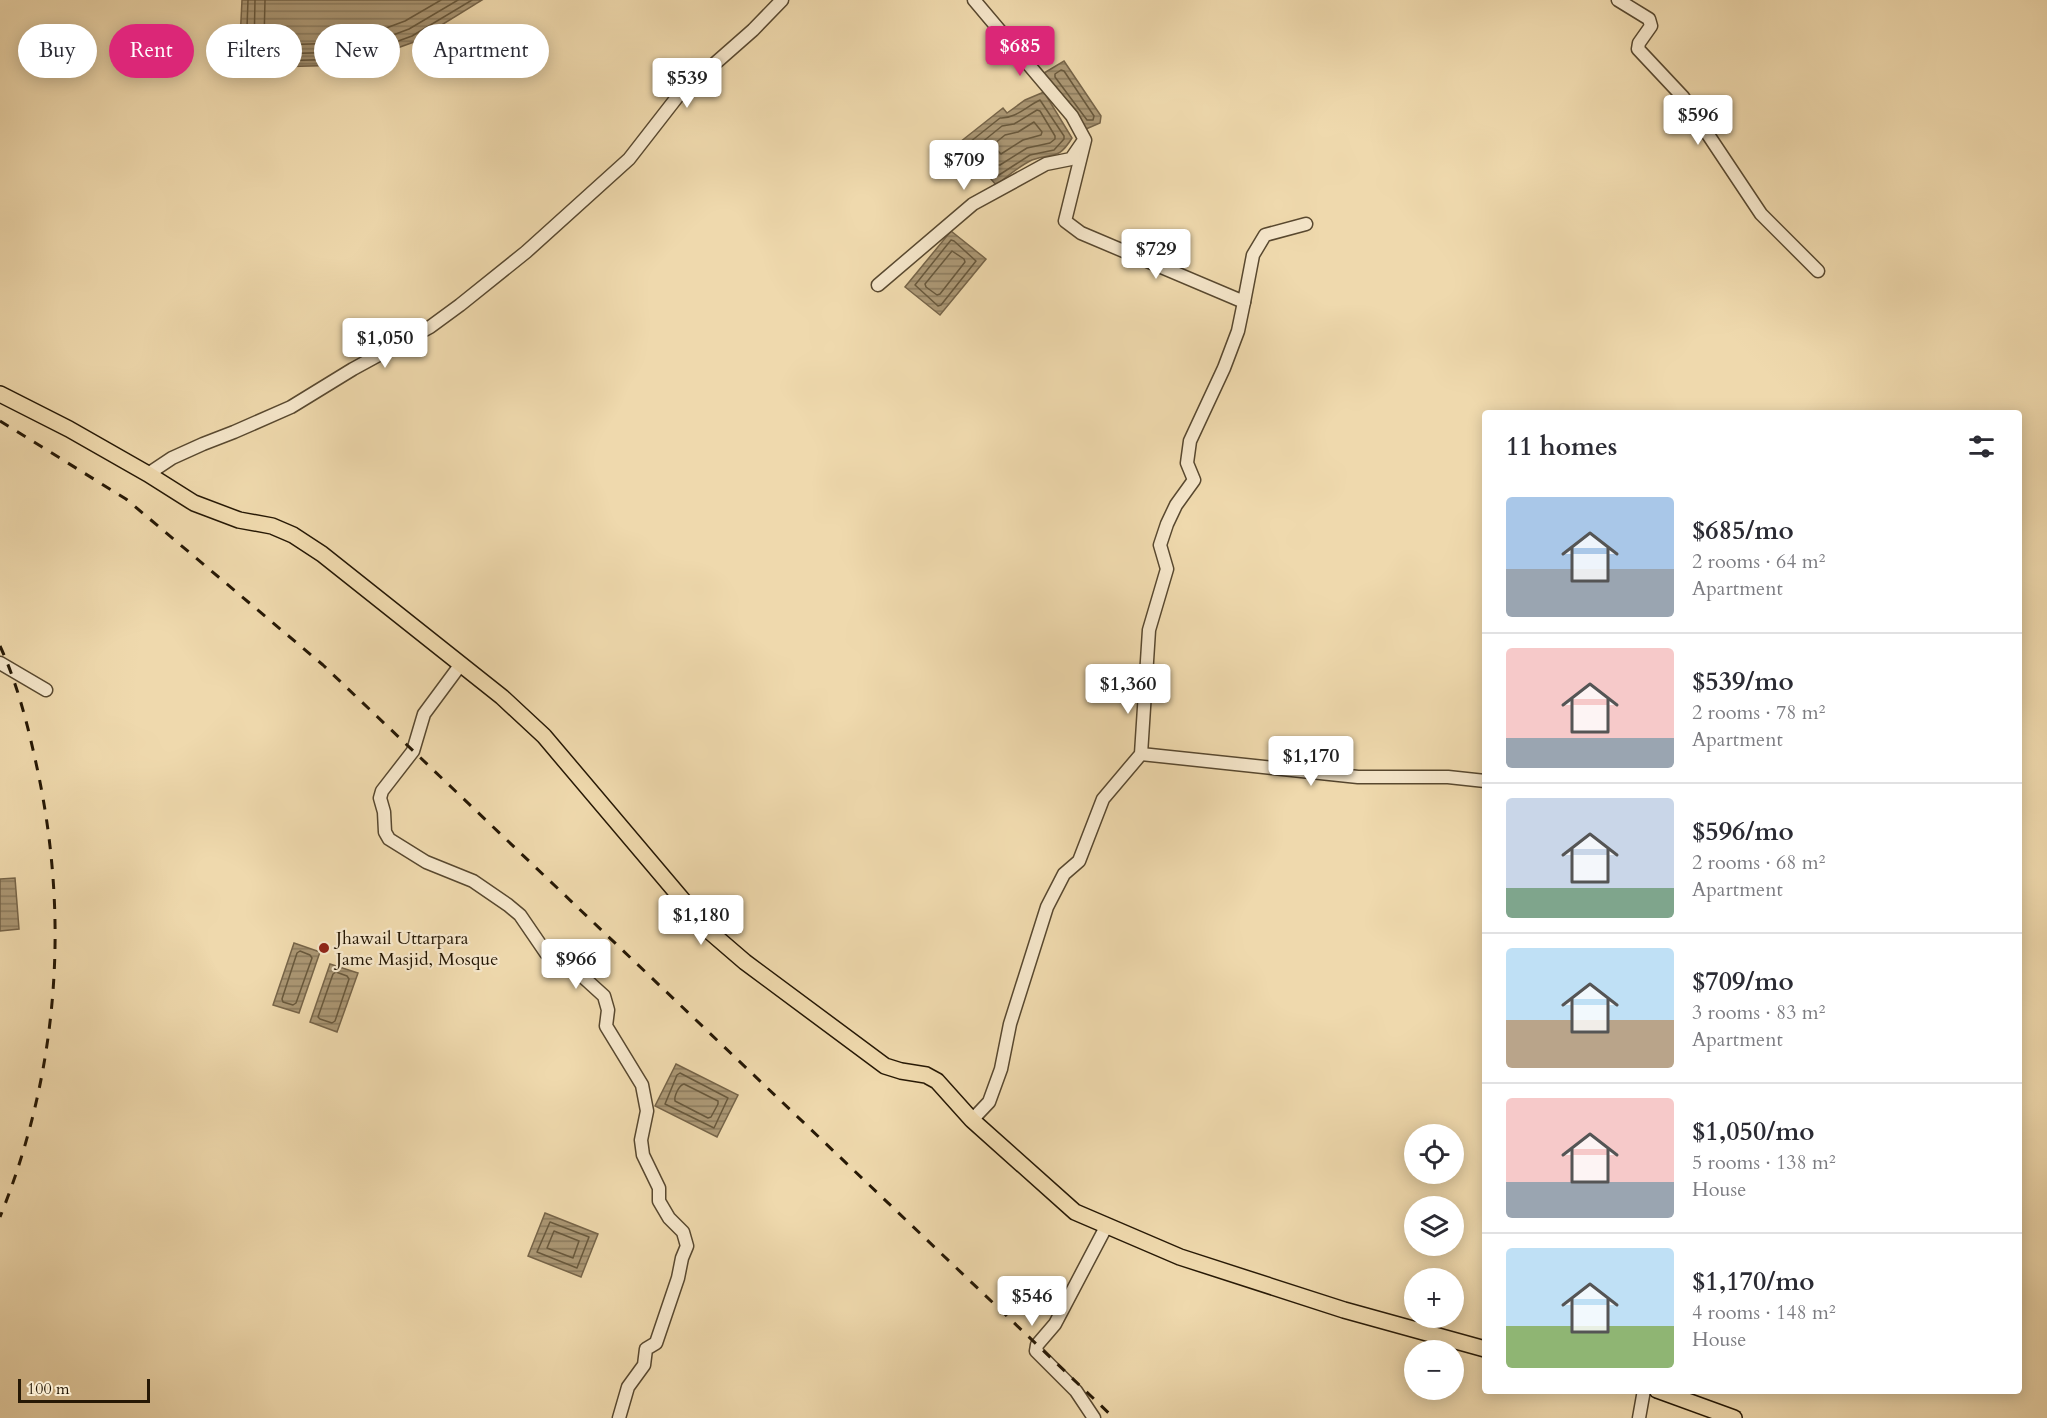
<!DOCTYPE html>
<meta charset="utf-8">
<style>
body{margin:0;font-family:Cardo,serif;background:#f2f2f3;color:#2b2b33;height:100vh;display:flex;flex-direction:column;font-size:22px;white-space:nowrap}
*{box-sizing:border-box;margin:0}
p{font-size:20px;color:#7c7c81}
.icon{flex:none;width:33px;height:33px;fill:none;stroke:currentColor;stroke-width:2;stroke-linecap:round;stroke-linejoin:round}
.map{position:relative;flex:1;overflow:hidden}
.sheet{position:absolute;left:1482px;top:410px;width:540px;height:984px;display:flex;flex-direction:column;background:#fff;border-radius:6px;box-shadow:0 3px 15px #0003}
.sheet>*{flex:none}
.hud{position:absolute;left:18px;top:24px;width:570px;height:54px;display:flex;gap:12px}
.fabs{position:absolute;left:1404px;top:1124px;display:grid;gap:12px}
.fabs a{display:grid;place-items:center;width:60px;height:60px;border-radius:50%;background:#fff;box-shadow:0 3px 15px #0003;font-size:30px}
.scale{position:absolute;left:18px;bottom:15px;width:132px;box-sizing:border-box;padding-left:6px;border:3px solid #261805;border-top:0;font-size:16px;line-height:21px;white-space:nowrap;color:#261805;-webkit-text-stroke:4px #f5e6ca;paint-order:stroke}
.price{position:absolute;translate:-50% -51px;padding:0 14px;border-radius:6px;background:#fff;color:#222;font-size:20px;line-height:39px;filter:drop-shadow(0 2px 3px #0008)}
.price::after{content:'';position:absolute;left:50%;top:36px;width:18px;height:14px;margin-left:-9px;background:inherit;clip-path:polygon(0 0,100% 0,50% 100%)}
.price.on{background:#db2777;color:#fff}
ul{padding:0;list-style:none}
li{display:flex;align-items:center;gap:18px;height:150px;padding:0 24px}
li+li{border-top:2px solid #e1e1e2}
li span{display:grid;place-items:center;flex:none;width:168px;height:120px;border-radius:6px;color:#555}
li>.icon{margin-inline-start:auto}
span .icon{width:72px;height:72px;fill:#fffc;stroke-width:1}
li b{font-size:26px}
h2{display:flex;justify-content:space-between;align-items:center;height:72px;padding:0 24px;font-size:26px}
.tag{padding:0 21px;border-radius:27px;background:#fff;box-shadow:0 3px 15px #0003;font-size:21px;line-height:54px}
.tag.on{background:#db2777;color:#fff}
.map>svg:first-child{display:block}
.water{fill:url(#water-rules);stroke:#766448;stroke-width:1.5}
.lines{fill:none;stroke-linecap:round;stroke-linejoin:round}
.shore{stroke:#68583c;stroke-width:1.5}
.minor-casing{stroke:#58482f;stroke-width:15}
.major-casing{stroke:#261805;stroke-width:18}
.minor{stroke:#f5e6ca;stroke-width:12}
.major{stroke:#efd9ad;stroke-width:15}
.rail{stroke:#261805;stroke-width:3;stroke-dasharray:10 10;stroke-linecap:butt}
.poi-dot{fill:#8f2418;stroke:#f5e6ca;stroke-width:2}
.labels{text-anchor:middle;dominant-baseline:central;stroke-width:4.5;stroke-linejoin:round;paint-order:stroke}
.poi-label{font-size:18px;fill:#261805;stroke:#f5e6ca;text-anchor:start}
</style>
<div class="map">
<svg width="2047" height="1418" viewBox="0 0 2047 1418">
<defs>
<pattern id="water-rules" width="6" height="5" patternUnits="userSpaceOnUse" patternTransform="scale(1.5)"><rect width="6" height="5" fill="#ab9774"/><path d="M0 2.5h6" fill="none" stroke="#8b7a5d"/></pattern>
</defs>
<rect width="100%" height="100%" fill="#efd9ad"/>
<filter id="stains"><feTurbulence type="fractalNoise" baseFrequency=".00333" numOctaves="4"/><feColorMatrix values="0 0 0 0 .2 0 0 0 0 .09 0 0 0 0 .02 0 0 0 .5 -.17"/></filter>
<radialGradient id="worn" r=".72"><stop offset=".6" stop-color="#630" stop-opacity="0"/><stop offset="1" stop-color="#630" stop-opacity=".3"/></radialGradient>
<g class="water">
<polygon points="242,0 482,0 414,42 350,65 270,67 239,61"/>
<polygon points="1064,61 1101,116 1100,123 1086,129 1044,73"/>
<path d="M 1044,92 L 1072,138 C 1058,161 1053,152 1032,160 C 1019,166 1007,177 996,185 L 960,142 L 1003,108 L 1007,113 L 1025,100 Z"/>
<polygon points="951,231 986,259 940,315 905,287"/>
<polygon points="15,878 19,929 0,931 0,879"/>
<polygon points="294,943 320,952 299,1013 273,1005"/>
<polygon points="330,964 358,973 337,1032 310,1022"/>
<polygon points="676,1064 738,1095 717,1137 655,1106"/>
<polygon points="545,1213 598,1234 581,1277 528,1256"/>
</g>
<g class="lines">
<g class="shore">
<polyline points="248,0 246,55 271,61 349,59 412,36 472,0"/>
<polyline points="255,0 254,49 272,54 348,52 409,29 458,0"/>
<polyline points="265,0 264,41 273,45 346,43 405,21 441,0"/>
<polygon points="1061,70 1064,71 1094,116 1093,120 1087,120 1055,77 1055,74"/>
<path d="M 1040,100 L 1064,136 L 1064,139 L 1054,150 L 1030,155 L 999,175 L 996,175 L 970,145 L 970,142 L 1000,118 C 1015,119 1027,106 1040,100 Z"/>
<polygon points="1037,110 1040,111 1055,136 1055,139 1050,143 1027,148 1000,165 997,165 981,146 981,143 1002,126 1014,124"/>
<polygon points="1034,122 1042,132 1041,135 1023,140 1001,154 994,147 994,144 1005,135 1018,132"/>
<polygon points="951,240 954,241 976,261 941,305 938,306 915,285"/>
<polygon points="952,251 964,259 965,262 940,294 937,295 926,287 925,284"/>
<polygon points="300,951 310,955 312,958 296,1003 293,1005 283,1002 282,999 297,953"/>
<polygon points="336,972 347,976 349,979 335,1021 332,1023 320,1019 318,1017 333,974"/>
<polygon points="680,1073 728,1098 714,1128 665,1104 677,1075"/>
<path d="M 684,1084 L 718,1101 L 718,1104 L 711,1117 L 708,1118 L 675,1101 C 674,1096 679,1085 684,1084 Z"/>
<polygon points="550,1222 589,1237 577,1268 537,1252"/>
<polygon points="554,1231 579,1241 573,1258 547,1248"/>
</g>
<defs>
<g id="minor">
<polyline points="974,0 1072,116 1085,140 1065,221 1081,233 1244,302 1253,255 1265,235 1306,224"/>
<polyline points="1618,0 1649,19 1651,26 1639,43 1638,49 1683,97 1761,214 1818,271"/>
<polyline points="878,285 973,204 1046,164 1071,159 1082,143"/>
<polyline points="148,474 172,458 203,444 234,432 291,407 353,369 430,327 460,305 526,252 629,159 678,96 753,30 782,0"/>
<polyline points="0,663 46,690"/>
<polyline points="461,664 424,714 413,751 382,791 380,798 384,812 385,832 389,839 426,862 473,881 508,905 520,915 546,953 571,966 604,996 608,1010 606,1026 642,1085 647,1111 641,1140 643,1155 659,1188 659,1201 669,1218 683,1232 687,1246 682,1258 678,1278 656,1343 646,1349 644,1365 628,1387 619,1418"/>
<polyline points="1141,754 1358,777 1448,777 1485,781"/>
<polyline points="972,1120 989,1102 1001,1069 1010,1024 1047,907 1064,874 1079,861 1103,799 1141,754 1149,630 1167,569 1160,545 1167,524 1176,505 1194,480 1187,463 1190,441 1224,368 1238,331 1244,302"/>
<polyline points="1094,1418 1076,1391 1036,1351 1037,1345 1055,1324 1107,1225"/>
<polyline points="1639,1418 1644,1390"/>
</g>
<g id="major">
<polyline points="0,394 69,429 148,474 194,503 239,520 272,526 293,535 322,554 502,697 544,736 709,931 745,962 885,1066 901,1071 926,1075 937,1081 972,1120 1075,1212 1180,1257 1344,1310 1485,1349"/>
<polyline points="1657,1390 1734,1418"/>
</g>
</defs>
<use href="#minor" class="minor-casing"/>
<use href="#major" class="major-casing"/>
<use href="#minor" class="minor"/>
<use href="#major" class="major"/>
<g class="rail">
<polyline points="0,421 126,499 323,665 1114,1418"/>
<path d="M 0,646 C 17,683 27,722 36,763 C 70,916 59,1071 0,1217"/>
</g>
</g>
<circle class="poi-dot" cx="324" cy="948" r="6"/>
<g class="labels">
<g class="poi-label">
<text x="336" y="938">Jhawail Uttarpara<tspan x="336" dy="21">Jame Masjid, Mosque</tspan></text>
</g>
</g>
<rect width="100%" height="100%" filter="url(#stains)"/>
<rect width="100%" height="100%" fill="url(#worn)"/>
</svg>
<div class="fabs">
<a><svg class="icon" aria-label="locate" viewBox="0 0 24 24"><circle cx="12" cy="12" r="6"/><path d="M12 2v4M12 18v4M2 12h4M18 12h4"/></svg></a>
<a><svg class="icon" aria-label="layers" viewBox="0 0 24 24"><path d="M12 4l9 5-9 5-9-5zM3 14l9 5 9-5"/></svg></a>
<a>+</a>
<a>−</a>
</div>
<div class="scale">100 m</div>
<b class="price on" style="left:1020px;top:77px">$685</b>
<b class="price" style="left:687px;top:109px">$539</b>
<b class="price" style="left:1698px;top:146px">$596</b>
<b class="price" style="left:964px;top:191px">$709</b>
<b class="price" style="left:1156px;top:280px">$729</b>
<b class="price" style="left:385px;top:369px">$1,050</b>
<b class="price" style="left:1128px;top:715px">$1,360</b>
<b class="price" style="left:1311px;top:787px">$1,170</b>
<b class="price" style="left:701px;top:946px">$1,180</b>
<b class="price" style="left:576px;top:990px">$966</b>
<b class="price" style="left:1032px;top:1327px">$546</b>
<div class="hud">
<a class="tag">Buy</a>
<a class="tag on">Rent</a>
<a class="tag">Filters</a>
<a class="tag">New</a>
<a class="tag">Apartment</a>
</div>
<section class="sheet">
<h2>11 homes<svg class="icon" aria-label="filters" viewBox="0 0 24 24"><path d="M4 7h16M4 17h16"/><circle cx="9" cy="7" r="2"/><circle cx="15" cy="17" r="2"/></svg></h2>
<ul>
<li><span style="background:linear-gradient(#a9c7e8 60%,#9aa5b1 0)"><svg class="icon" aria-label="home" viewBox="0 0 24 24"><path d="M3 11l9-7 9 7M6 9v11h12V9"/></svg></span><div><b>$685/mo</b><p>2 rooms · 64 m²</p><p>Apartment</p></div></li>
<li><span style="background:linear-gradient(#f6c9c9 75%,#9aa5b1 0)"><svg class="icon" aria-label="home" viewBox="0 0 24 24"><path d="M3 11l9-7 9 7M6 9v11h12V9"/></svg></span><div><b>$539/mo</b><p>2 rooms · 78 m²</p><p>Apartment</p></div></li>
<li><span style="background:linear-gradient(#c9d6e8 75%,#7fa58c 0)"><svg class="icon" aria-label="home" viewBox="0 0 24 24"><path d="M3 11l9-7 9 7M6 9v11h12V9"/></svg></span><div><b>$596/mo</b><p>2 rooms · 68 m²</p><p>Apartment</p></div></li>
<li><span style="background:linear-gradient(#bfe0f5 60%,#b9a48a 0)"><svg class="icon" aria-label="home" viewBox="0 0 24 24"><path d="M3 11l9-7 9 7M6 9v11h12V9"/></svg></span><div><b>$709/mo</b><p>3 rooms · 83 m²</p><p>Apartment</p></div></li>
<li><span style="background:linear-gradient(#f6c9c9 70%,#9aa5b1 0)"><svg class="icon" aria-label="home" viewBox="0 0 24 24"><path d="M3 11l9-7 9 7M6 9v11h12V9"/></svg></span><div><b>$1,050/mo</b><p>5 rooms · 138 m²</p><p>House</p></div></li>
<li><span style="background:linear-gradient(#bfe0f5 65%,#8fb573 0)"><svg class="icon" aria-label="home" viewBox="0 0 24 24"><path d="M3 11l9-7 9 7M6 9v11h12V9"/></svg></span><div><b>$1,170/mo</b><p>4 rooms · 148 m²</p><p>House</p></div></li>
</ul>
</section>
</div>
